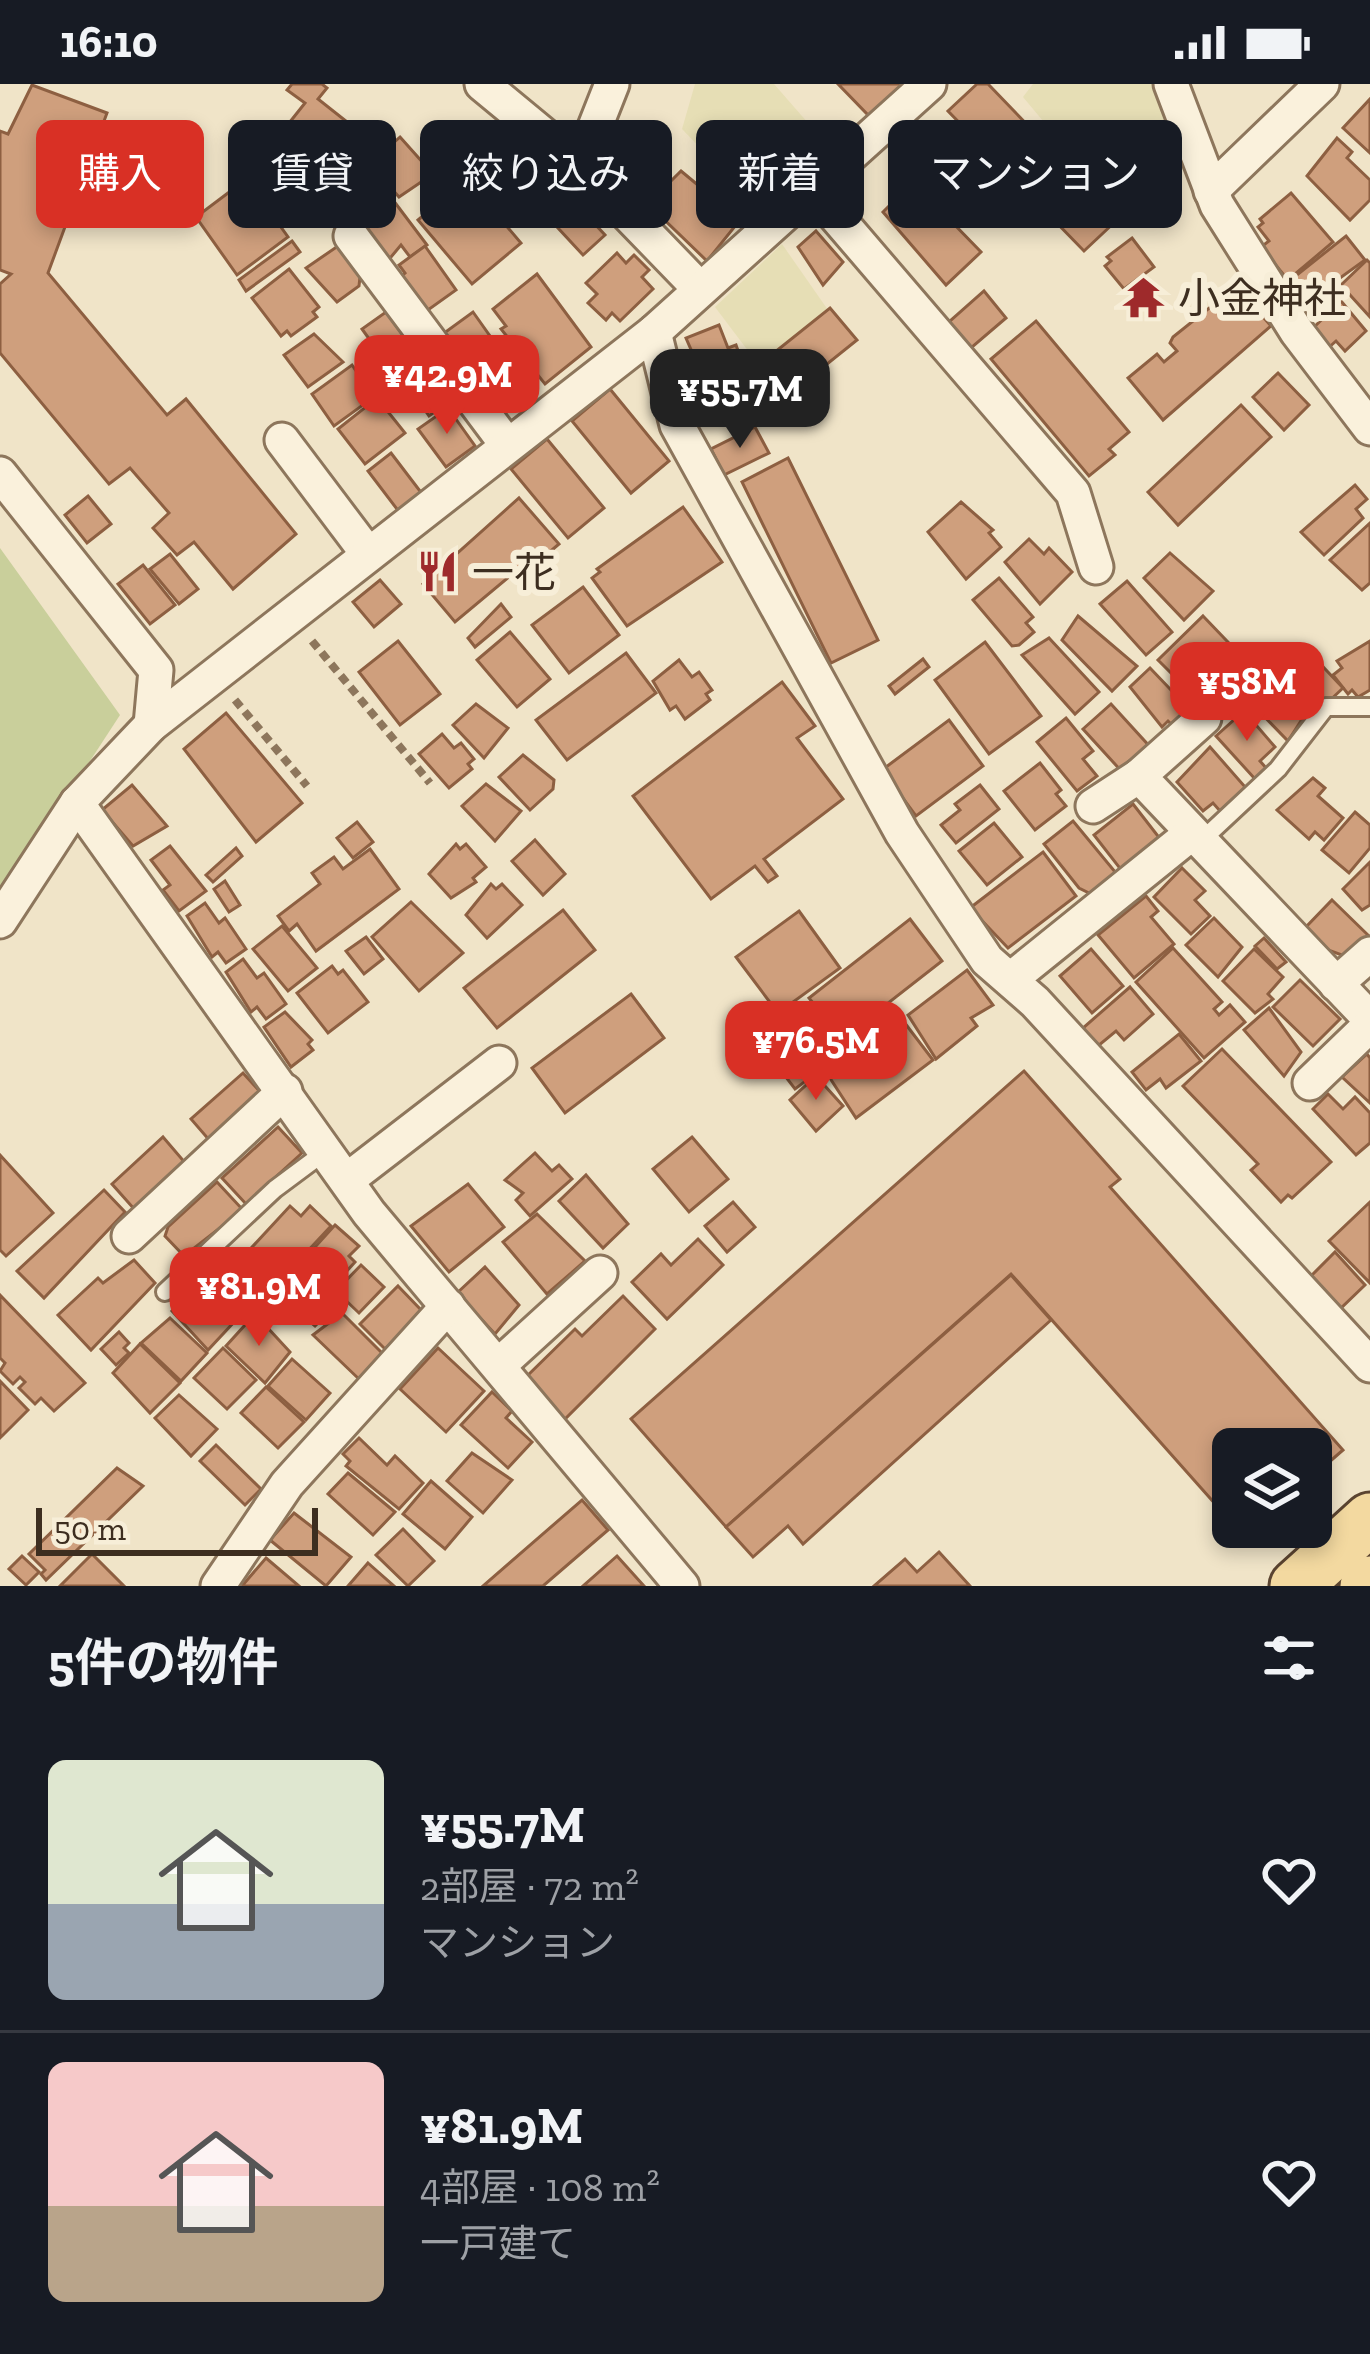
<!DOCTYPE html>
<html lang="ja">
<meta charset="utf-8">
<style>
body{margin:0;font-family:"Zilla Slab","Noto Sans JP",serif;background:#20242c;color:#f1f3f6;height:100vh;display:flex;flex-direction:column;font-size:45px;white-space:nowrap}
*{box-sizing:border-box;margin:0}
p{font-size:39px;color:#9ea1a6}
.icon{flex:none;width:66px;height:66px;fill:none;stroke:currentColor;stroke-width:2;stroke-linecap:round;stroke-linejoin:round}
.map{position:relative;height:1502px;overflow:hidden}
.panel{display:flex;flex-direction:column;background:#171b24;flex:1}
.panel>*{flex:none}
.top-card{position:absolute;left:36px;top:36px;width:1299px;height:108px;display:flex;gap:24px}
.controls{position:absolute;left:1212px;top:1344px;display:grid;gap:24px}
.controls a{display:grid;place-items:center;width:120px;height:120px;border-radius:18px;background:#171b24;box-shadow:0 6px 18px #0003;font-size:60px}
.scale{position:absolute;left:36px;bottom:30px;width:282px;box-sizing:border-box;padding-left:12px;border:6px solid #3d2e20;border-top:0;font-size:33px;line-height:42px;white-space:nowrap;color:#3d2e20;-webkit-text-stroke:9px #f7eed8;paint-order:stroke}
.price{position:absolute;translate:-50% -102px;padding:0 27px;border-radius:24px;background:#d93025;color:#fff;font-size:39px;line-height:78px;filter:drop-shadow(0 3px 6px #0008)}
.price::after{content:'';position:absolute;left:50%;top:72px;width:36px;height:27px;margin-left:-18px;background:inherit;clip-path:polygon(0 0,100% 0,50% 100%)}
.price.current{background:#222;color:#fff}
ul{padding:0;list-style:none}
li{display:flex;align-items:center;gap:36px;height:300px;padding:0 48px}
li+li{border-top:3px solid #363941}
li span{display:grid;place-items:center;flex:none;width:336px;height:240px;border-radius:18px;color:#555}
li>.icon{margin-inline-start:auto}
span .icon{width:144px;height:144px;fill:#fffc;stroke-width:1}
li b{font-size:51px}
h2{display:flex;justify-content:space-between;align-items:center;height:144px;padding:0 48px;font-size:51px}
.tag{padding:0 42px;border-radius:18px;background:#171b24;box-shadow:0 6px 18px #0003;font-size:42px;line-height:108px}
.tag.current{background:#d93025;color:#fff}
.status{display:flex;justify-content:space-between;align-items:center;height:84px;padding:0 60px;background:#171b24;direction:ltr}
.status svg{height:33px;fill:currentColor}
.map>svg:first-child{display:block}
.farmland{fill:#e6deb5}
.green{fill:#c9cf9b}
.building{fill:#cf9f7d;stroke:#8d5f41;stroke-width:3}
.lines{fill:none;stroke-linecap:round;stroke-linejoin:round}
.lane-casing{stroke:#8d765c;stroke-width:22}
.street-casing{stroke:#8d765c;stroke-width:39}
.primary-casing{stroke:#5b4430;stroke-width:57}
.path{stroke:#8d765c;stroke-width:8;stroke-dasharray:9 6;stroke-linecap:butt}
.lane{stroke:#faf1dc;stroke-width:16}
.street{stroke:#faf1dc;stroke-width:33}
.primary{stroke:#f3d9a0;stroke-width:51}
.labels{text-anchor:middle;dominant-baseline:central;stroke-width:12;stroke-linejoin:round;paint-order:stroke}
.poi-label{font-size:42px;fill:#3d2e20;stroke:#f7eed8;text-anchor:start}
</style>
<div class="status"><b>16:10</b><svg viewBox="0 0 49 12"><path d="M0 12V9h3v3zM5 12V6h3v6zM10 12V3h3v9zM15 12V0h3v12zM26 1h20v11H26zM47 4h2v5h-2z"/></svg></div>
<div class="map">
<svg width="1370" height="1502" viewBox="0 0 1370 1502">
<rect width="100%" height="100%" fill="#f0e4c8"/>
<g class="farmland">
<polygon points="695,0 774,0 822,55 752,118 682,45"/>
<polygon points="1033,0 1161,0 1193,78 1159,103 1123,65 1069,68 1023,13"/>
<polygon points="782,160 835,236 767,292 715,223"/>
</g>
<polygon class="green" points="0,464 120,631 0,815"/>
<g class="building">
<polygon points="292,0 322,0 327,4 318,15 356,45 314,99 275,67 279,63 274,58 305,19 287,6"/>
<polygon points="838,0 902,0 904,1 871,34"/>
<polygon points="977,0 988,0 1118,135 1084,167 948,27"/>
<polygon points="32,1 107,29 48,189 167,331 186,315 296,450 233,505 194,458 177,471 153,444 169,429 130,384 109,400 0,269 0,200 11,190 0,186 0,47 8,50"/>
<polygon points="1370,15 1370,69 1343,44"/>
<polygon points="400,53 433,90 399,113 370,80"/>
<polygon points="1337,54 1352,68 1347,74 1370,96 1370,116 1350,136 1307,92"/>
<polygon points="681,87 740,136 707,177 648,120"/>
<polygon points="373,88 384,105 362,119 351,102"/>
<polygon points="475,88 490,106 486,109 502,128 498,132 521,159 472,200 418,136"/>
<polygon points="913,98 981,168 946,201 883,128"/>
<polygon points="240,100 266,137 273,132 288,153 237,191 196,133"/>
<polygon points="1291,109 1333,158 1288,196 1261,163 1269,157 1258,143 1263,139 1260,135"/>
<polygon points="390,112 427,161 410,173 401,161 386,179 358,136"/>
<polygon points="588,115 600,128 592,137 605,151 583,171 558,144"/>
<polygon points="816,147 843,178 823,201 798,163"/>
<polygon points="1346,152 1365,176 1304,220 1288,198"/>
<polygon points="1132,154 1154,183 1124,205 1105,182 1111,177 1107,173"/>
<polygon points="292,157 300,168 246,207 239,196"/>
<polygon points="338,162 360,193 359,202 337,218 306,184"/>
<polygon points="425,162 456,206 421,231 397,196 405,189 399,181"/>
<polygon points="617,169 626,179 634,171 649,186 642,193 653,205 620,237 612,229 606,236 588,219 597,210 586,199"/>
<polygon points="1367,176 1370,179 1370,233 1341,201"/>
<polygon points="289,185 319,223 313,228 317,233 291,252 287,247 281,252 252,214"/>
<polygon points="537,190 591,263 545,300 501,245 506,242 493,225"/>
<polygon points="984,207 1006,234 971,264 949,238"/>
<polygon points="1228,209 1235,217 1243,210 1271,242 1163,336 1128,294 1157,270 1164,278 1177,267 1170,259 1173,253"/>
<polygon points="1341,217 1366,247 1345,267 1336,257 1326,266 1309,248"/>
<polygon points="830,224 857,256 801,301 775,268"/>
<polygon points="386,228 412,263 379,287 363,262 370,256 362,245"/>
<polygon points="473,228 502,269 469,293 440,252"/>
<polygon points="1036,237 1129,348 1109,365 1115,371 1089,392 991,275"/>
<polygon points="719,241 728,264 736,261 763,338 734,350 730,337 719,341 715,332 706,334 689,288 699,284 686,254"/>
<polygon points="314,250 343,278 308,303 284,271"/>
<polygon points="424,277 452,316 429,332 420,319 410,326 391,299"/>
<polygon points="501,279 525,311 497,333 473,300"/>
<polygon points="352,281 374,313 334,342 312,310"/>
<polygon points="1278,289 1309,321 1284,346 1253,313"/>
<polygon points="610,305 669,377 631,409 572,337"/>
<polygon points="377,314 405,349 365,380 338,345"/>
<polygon points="1241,321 1271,353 1178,441 1148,408"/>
<polygon points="448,324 475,362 446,383 418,345"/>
<polygon points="755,343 769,369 724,391 711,365"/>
<polygon points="547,355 604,424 568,454 511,385"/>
<polygon points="391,369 423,411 403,433 368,387"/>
<polygon points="788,374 878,556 831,579 742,398"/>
<polygon points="1355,401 1367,415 1356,425 1363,434 1324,471 1301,448"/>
<polygon points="88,412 111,440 87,459 65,431"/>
<polygon points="519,414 559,460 539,477 535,471 455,538 423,500"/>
<polygon points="961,418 993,446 989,449 1001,463 966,495 928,448"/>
<polygon points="683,423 722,478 627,542 592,494 600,488 597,485"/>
<polygon points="1370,439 1370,499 1362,506 1330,476"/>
<polygon points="1029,455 1044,470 1049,464 1072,488 1040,520 1005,478"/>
<polygon points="1170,469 1213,507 1184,536 1144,494"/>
<polygon points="170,470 198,505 179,520 150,485"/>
<polygon points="143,481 175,521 150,540 118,500"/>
<polygon points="999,494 1033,533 1026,539 1034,548 1019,561 1012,562 973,516"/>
<polygon points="380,496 401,520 374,543 353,518"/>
<polygon points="1127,497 1172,548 1146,571 1100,520"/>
<polygon points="583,503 619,551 569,589 532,541"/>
<polygon points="501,520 511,533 475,563 468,554"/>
<polygon points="1078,532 1137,582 1112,607 1062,556"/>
<polygon points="1203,532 1248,579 1204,622 1158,576"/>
<polygon points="510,548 550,595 517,623 477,576"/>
<polygon points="1049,554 1099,608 1075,630 1022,571"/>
<polygon points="398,557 440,610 400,641 359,588"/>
<polygon points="1370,557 1370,606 1358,613 1352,606 1348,610 1333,591 1342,584 1337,577"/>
<polygon points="985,558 1041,632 989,670 935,596"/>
<polygon points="626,569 656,609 567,676 536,636"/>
<polygon points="1310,569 1343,604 1325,621 1292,586"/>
<polygon points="923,575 929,583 895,610 889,602"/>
<polygon points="679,576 692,593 699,588 712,606 706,610 710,616 685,635 676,622 670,626 653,597"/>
<polygon points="1150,584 1191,627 1174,643 1168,637 1162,643 1130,603"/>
<polygon points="1285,588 1304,607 1291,620 1304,632 1288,657 1253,621"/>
<polygon points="782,598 815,642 797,654 843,715 764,775 777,792 768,798 755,782 711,815 633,712"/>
<polygon points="476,620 508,644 484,674 453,641"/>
<polygon points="1111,620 1152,665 1124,690 1083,645"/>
<polygon points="1244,627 1275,663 1260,677 1267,685 1255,695 1216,652"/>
<polygon points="226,629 302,719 256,758 184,665"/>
<polygon points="1066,634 1093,667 1083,675 1097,692 1077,707 1037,658"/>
<polygon points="949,636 983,682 916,732 882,686"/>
<polygon points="442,650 454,664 461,659 474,675 468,680 472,685 449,704 419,670"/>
<polygon points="1210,663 1246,704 1220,727 1213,719 1203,727 1177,698"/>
<polygon points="523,671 554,696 553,705 530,726 499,693"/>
<polygon points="1040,679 1061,706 1056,710 1066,722 1035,746 1004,707"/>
<polygon points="1313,694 1325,704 1318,712 1343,734 1324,756 1315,748 1309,755 1277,726"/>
<polygon points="486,700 521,727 495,757 462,722"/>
<polygon points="132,701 167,742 133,762 102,726"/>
<polygon points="980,701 999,725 956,759 941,741 960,726 955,720"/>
<polygon points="1133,720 1161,756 1122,787 1094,751"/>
<polygon points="1355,728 1370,741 1370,764 1349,789 1322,766"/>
<polygon points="1073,737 1116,789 1091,810 1079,804 1044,760"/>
<polygon points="357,738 373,758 353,774 337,754"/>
<polygon points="994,739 1022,773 987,801 959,767"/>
<polygon points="535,756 565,790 543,811 512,777"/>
<polygon points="456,760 460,765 466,760 486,783 473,794 476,798 451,814 429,790"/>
<polygon points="170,762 206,807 179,827 163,806 170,801 151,776"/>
<polygon points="236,764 242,772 213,798 206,791"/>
<polygon points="370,765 399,805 316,867 297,840 289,847 278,832 320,800 312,789 334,773 343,785"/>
<polygon points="1043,768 1076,812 1008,864 970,824"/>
<polygon points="1370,778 1370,821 1362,826 1343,805"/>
<polygon points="1182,784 1205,807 1195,816 1210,832 1191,850 1154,813"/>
<polygon points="225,797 240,821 229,828 214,805"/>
<polygon points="491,800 496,805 502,800 522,821 487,854 466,831"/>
<polygon points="1146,812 1158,827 1151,833 1174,860 1134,894 1098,851"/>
<polygon points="1332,816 1370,853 1350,874 1328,866 1305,844"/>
<polygon points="411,818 463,869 419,907 372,853"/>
<polygon points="205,819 219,839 225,834 246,865 226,879 218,868 212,873 187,832"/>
<polygon points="563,826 595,866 497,944 464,904"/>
<polygon points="799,827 840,884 778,929 736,873"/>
<polygon points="1214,834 1242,863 1218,893 1186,861"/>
<polygon points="910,835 942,877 842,955 809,914"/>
<polygon points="282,842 317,884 288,907 253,865"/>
<polygon points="366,853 383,875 364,890 346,867"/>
<polygon points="1264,854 1286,878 1277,885 1255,862"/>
<polygon points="1173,864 1222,918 1214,925 1219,931 1230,921 1245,938 1204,974 1136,898"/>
<polygon points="1091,865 1123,902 1092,929 1060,892"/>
<polygon points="1254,865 1283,893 1268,910 1273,915 1255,929 1223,897"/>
<polygon points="243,875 257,894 264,889 286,920 266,935 257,923 251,928 226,888"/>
<polygon points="332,882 338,890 343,886 368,918 328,949 297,909"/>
<polygon points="967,886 993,921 971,934 977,942 936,975 908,931"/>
<polygon points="1300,896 1340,935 1313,962 1273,923"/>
<polygon points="1130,903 1153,930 1124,956 1116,947 1098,962 1093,959 1083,944"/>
<polygon points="631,910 664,954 565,1029 532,984"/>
<polygon points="1269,924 1301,968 1284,992 1244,946"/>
<polygon points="285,928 312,956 308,960 313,966 291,983 264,943"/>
<polygon points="901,934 933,976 856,1034 826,988 875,947 878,951"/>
<polygon points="783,949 797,966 779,981 765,965"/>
<polygon points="1179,950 1201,977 1166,1004 1160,995 1146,1006 1132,988"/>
<polygon points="1222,965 1331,1078 1292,1114 1288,1111 1281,1118 1251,1086 1258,1080 1183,1002"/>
<polygon points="1367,970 1370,974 1370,1019 1342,993"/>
<polygon points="795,972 811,993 795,1005 779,984"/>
<polygon points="1024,987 1120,1095 1110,1103 1343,1366 1311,1394 1311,1365 1233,1365 1233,1440 1011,1190 726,1443 631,1335"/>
<polygon points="243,989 263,1011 210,1057 191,1035"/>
<polygon points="816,992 843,1022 816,1047 790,1016"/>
<polygon points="1328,1010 1343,1025 1355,1013 1370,1029 1370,1059 1356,1071 1313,1025"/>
<polygon points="278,1043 302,1069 246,1120 222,1094"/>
<polygon points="163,1053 187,1081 135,1126 112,1100"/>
<polygon points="692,1053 728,1095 689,1128 653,1085"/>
<polygon points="535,1069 552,1087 559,1081 572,1095 530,1132 516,1116 523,1109 505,1096"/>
<polygon points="0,1071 53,1129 6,1172 0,1166"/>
<polygon points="586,1091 628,1140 603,1164 559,1117"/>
<polygon points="217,1098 243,1126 184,1172 165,1152 168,1143"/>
<polygon points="468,1100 504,1143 449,1188 411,1142"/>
<polygon points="104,1106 125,1128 44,1214 17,1187"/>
<polygon points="733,1118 755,1143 727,1168 705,1142"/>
<polygon points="1370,1118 1370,1199 1329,1157"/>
<polygon points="290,1122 301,1132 310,1122 331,1142 249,1230 218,1200"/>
<polygon points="537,1130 585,1177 547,1210 503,1158"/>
<polygon points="335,1141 359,1162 349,1172 355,1178 335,1200 306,1173"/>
<polygon points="698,1155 723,1181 667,1235 632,1198 661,1170 671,1181"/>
<polygon points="1335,1168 1365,1201 1341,1224 1311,1192"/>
<polygon points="134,1176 155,1199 91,1266 58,1231 98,1194 103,1199"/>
<polygon points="361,1181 384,1203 359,1229 336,1207"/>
<polygon points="485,1183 519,1221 495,1250 457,1209"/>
<polygon points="298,1185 335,1222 315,1242 275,1208"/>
<polygon points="1011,1191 1051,1236 803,1460 788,1442 753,1473 726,1443"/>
<polygon points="398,1202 423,1228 385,1265 360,1240"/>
<polygon points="204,1209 235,1237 208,1266 172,1227 183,1215 191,1224"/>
<polygon points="0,1211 85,1299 54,1327 41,1314 35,1320 19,1304 25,1298 20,1293 13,1300 0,1287 5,1279 0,1274"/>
<polygon points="623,1212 655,1245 563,1337 523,1296 575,1245 582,1252"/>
<polygon points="342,1229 385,1272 361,1297 313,1251"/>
<polygon points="255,1230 290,1268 265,1299 226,1262"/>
<polygon points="170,1234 207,1269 181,1297 141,1259"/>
<polygon points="119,1248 129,1259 124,1264 129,1269 116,1281 101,1265"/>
<polygon points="140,1260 180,1299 150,1329 113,1289"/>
<polygon points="223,1264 256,1296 227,1325 194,1294"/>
<polygon points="438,1264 484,1307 446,1348 400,1305"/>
<polygon points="292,1275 330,1309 306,1336 268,1302"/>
<polygon points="0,1297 28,1326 0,1354"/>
<polygon points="266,1303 304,1338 278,1364 241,1329"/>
<polygon points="492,1308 512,1327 506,1334 532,1358 508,1384 461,1341"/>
<polygon points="179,1311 217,1345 191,1372 155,1334"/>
<polygon points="359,1354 387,1381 395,1372 423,1399 399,1425 346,1382 350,1377 343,1370"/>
<polygon points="216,1361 261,1405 245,1421 200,1377"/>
<polygon points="472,1369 512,1396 483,1429 447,1397"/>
<polygon points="117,1384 143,1402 46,1496 41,1490 45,1486 29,1470"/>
<polygon points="348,1389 395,1428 373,1451 328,1410"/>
<polygon points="431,1397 472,1433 445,1465 403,1430"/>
<polygon points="582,1416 608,1446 543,1502 483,1502"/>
<polygon points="294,1429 351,1473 326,1502 270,1456"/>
<polygon points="403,1445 434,1477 408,1502 376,1471"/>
<polygon points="939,1468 970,1502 874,1502 905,1475 917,1488"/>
<polygon points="92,1470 124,1502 60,1502"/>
<polygon points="22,1472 39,1488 26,1501 9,1485"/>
<polygon points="617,1472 644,1502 583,1502"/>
<polygon points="266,1474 299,1502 242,1502"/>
<polygon points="368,1479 394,1502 348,1502"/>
</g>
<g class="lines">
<defs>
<g id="lane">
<polyline points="1200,758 1278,685 1326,623 1370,623"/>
<polyline points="165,1208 275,1105 326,1067"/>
</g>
<g id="street">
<polyline points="482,0 580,81 698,203"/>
<polyline points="1171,0 1217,121 1297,248 1370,344"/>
<polyline points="580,81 612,0"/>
<polyline points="1211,107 1322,0"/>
<polyline points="815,108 1073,409 1096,483"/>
<polyline points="351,152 507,361"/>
<polyline points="654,248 677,341 902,749 987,876 1035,918 1370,1281"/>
<polyline points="282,356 368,470"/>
<polyline points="0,390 156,586 151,641"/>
<polyline points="1204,634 1139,692 1370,935"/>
<polyline points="77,719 369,1129 682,1502"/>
<polyline points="1093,722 1139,692"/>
<polyline points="0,837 77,719 151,641 654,248 929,0"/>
<polyline points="1011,895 1192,749"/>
<polyline points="1336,900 1370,870"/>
<polyline points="1310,999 1370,941"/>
<polyline points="347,1096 499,979"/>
<polyline points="129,1152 285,1007"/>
<polyline points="499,1281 600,1189"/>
<polyline points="218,1502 287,1400 448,1222"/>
</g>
<g id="primary">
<polyline points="1296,1502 1370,1435"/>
<polyline points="1366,1502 1370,1498"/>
</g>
</defs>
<use href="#lane" class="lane-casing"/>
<use href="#street" class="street-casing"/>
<use href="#primary" class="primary-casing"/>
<g class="path">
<polyline points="312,557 430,699"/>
<polyline points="235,616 307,702"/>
</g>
<use href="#lane" class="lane"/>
<use href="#street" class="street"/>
<use href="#primary" class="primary"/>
</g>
<defs>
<symbol id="temple-bare" viewBox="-9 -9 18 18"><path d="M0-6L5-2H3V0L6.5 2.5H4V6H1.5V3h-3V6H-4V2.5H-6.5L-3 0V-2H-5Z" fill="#9e2a2b" stroke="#f7eed8" stroke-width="2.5" paint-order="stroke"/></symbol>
<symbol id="restaurant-bare" viewBox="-9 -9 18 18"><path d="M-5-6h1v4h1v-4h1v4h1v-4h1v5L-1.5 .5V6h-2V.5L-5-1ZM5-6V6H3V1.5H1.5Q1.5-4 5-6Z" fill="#9e2a2b" stroke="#f7eed8" stroke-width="2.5" paint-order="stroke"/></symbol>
</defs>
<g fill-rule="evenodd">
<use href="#temple-bare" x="1114" y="184" width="59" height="59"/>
<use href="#restaurant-bare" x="408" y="458" width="59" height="59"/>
</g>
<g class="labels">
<g class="poi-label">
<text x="1178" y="214">小金神社</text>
<text x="472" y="488">一花</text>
</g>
</g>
</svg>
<div class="controls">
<a><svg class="icon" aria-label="layers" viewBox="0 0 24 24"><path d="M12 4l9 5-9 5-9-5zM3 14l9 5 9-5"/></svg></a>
</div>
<div class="scale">50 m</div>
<b class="price" style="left:447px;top:353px">¥42.9M</b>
<b class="price current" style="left:740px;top:367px">¥55.7M</b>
<b class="price" style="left:1247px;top:660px">¥58M</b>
<b class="price" style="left:816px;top:1019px">¥76.5M</b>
<b class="price" style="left:259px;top:1265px">¥81.9M</b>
<div class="top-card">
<a class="tag current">購入</a>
<a class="tag">賃貸</a>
<a class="tag">絞り込み</a>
<a class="tag">新着</a>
<a class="tag">マンション</a>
</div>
</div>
<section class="panel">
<h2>5件の物件<svg class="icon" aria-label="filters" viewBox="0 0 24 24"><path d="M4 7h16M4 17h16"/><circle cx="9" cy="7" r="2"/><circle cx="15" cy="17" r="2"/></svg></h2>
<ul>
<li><span style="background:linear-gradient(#dfe7d0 60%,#9aa5b1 0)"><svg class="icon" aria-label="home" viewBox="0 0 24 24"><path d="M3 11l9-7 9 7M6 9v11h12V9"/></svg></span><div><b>¥55.7M</b><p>2部屋 · 72 m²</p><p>マンション</p></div><svg class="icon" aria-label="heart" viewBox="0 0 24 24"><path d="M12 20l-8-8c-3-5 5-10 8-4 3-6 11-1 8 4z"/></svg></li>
<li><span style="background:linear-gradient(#f6c9c9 60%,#b9a48a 0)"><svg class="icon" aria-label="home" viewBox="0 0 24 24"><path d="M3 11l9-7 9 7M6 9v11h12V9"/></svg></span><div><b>¥81.9M</b><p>4部屋 · 108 m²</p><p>一戸建て</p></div><svg class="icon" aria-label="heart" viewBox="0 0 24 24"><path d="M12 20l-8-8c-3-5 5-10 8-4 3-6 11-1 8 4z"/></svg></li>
</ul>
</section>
